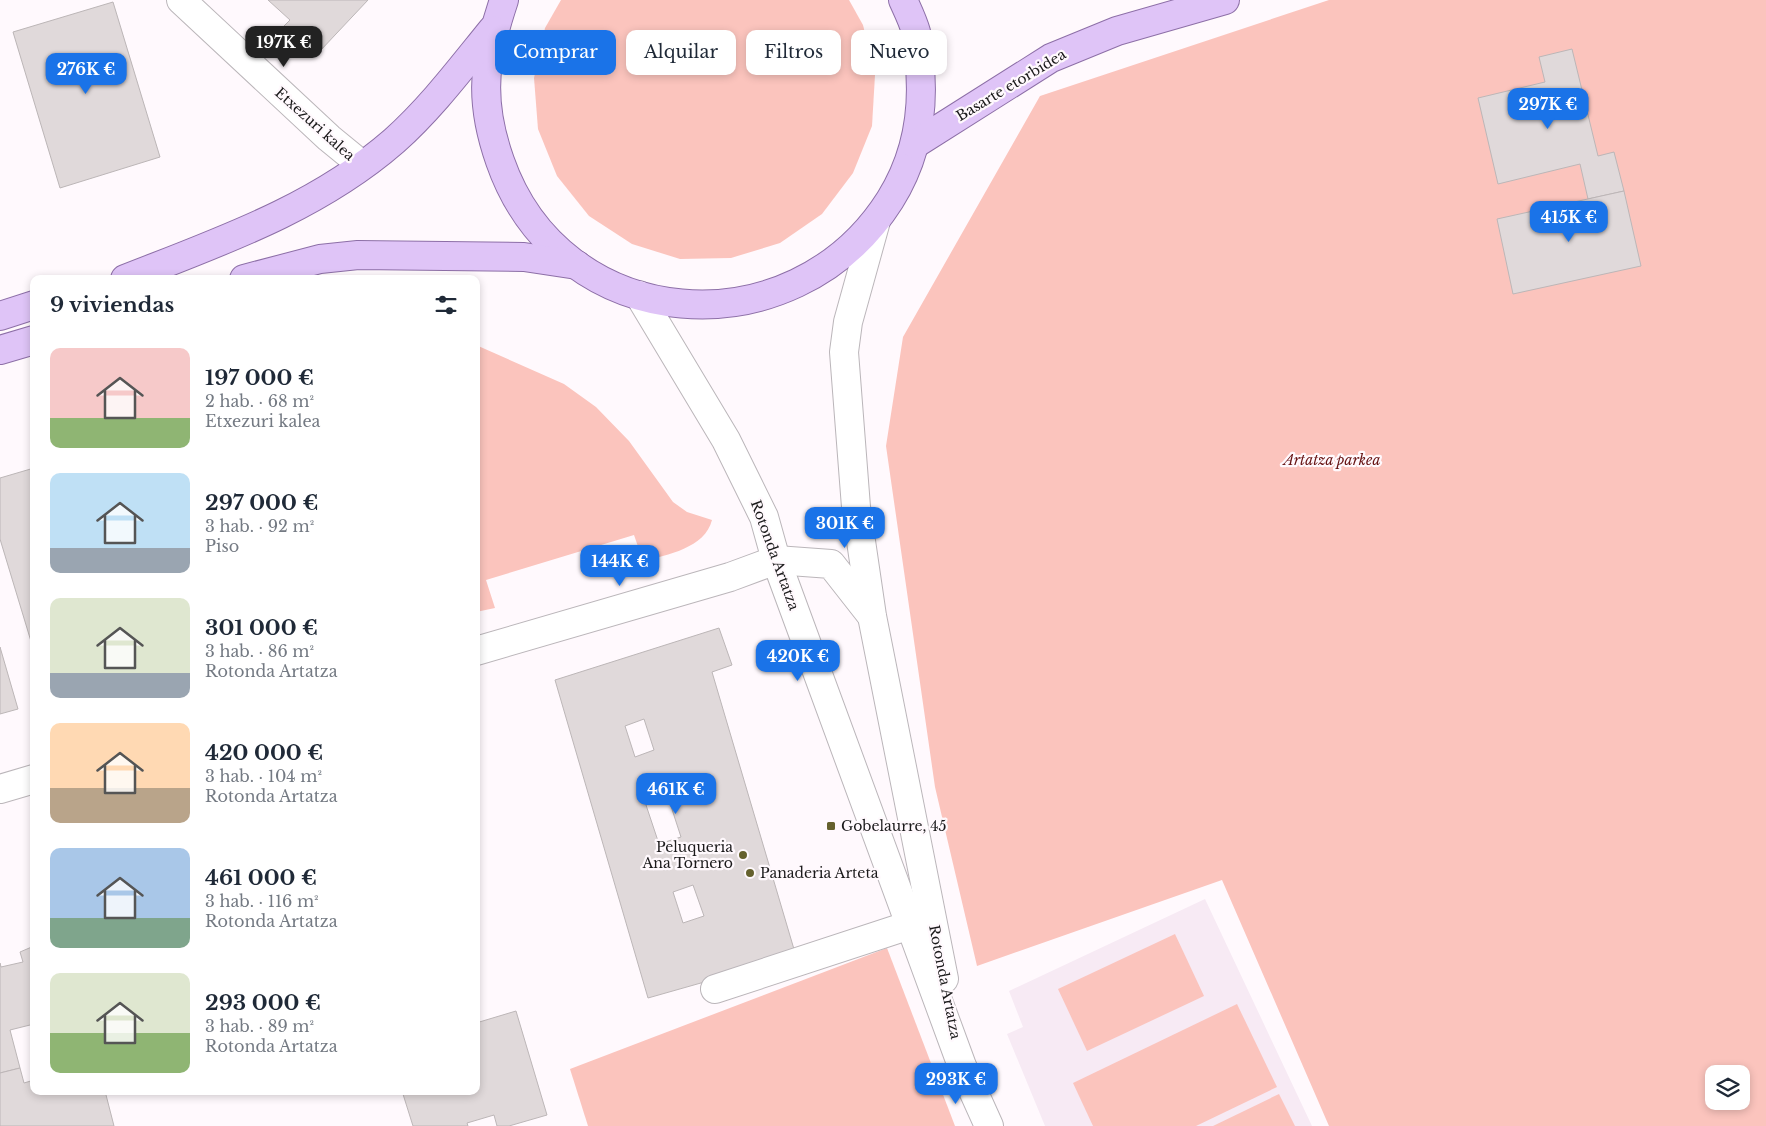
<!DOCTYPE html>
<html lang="es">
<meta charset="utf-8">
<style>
body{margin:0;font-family:"Libre Baskerville",serif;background:#f2f2f3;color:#1f2937;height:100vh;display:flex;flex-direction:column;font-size:19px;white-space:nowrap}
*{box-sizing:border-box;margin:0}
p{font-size:16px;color:#747a83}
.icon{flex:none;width:28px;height:28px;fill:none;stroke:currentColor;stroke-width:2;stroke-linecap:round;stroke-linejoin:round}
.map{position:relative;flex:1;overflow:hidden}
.details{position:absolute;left:30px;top:275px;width:450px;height:820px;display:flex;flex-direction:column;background:#fff;border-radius:10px;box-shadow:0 2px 8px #0003}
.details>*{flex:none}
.top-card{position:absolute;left:495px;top:30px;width:475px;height:45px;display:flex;gap:10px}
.fabs{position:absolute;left:1705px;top:1065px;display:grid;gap:10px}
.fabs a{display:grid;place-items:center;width:45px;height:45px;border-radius:10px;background:#fff;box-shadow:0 2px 8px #0003;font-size:25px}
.price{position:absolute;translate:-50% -42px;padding:0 11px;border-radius:10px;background:#1a73e8;color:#fff;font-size:16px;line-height:32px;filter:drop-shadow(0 1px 2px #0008)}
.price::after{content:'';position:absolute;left:50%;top:30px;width:15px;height:11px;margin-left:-8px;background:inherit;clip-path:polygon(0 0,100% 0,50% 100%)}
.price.selected{background:#222;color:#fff}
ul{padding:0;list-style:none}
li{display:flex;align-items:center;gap:15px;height:125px;padding:0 20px}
li span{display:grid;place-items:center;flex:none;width:140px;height:100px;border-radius:10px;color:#555}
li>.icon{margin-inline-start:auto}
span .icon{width:60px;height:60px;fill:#fffc;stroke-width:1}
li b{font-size:21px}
h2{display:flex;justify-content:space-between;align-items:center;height:60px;padding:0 20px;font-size:21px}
.chip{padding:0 18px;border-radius:10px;background:#fff;box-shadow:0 2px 8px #0003;font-size:18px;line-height:45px}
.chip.selected{background:#1a73e8;color:#fff}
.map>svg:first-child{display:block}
.built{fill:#f7eaf4}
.green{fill:#fbc4bd;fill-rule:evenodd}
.building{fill:#e0d9da;stroke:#bcb6b7;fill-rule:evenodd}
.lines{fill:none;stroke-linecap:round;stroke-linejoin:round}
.minor-casing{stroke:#bbb6ba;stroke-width:30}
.major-casing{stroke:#8d6fa7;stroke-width:30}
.minor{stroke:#fff;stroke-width:28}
.major{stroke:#dfc4f7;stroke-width:28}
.poi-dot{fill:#65612d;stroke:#fff9fd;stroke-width:2}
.labels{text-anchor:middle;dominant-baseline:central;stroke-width:4.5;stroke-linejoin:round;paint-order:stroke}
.street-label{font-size:14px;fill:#1b1a1b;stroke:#fff9fd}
.park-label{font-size:14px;font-style:italic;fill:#671313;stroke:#fff9fd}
.poi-label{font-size:14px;fill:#1b1a1b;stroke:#fff9fd;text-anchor:start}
</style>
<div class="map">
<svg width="1766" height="1126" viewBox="0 0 1766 1126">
<rect width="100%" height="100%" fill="#fff9fd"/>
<polygon class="built" points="1205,899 1312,1126 1045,1126 1007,1034 1023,1027 1009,991"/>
<g class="green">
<polygon points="561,0 849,0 863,25 875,75 872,126 853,173 822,214 780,243 731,258 680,259 632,244 589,216 557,176 538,129 534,78 545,28"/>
<path d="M 1329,0 L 1766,0 L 1766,1126 L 1329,1126 L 1222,880 L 977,966 L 935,787 L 886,446 L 903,337 L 1040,96 ZM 1714,1074 L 1741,1074 L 1741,1101 L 1714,1101 Z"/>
<path d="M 476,345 L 564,384 L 596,407 L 629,441 L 673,502 L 687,512 L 712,520 C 705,548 667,555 643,561 L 634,535 L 486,580 L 495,608 L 476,612 Z"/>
<polygon points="1175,934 1204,996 1087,1051 1058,989"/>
<polygon points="887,948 955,1126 588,1126 570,1069"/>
<polygon points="1237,1004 1277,1087 1196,1126 1093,1126 1073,1083"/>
<polygon points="1279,1094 1295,1126 1213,1126"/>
</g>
<g class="building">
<polygon points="268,0 368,0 320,51 302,51 280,30 290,20"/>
<polygon points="113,2 160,157 60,188 13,32"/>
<polygon points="1572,49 1598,156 1614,152 1624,191 1588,199 1580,164 1498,184 1478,98 1545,82 1539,57"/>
<polygon points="1624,191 1641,266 1513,294 1497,219"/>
<polygon points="34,468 34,648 33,648 0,539 0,478"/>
<path d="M 719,628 L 732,665 L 712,672 L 796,956 L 648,998 L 555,680 ZM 644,719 L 654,750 L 635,757 L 625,726 ZM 668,797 L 681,837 L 659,844 L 646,805 ZM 693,885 L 704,916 L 683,923 L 673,892 Z"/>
<polygon points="0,647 18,709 0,714"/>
<polygon points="34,946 34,1024 10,1030 20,1068 0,1073 0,963 1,967 23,962 20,952"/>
<polygon points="516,1011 547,1115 509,1126 497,1126 494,1115 467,1123 468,1126 413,1126 402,1091 476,1091 476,1023"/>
<polygon points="20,1068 24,1083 34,1080 34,1091 105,1091 114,1126 0,1126 0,1073"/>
</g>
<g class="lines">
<defs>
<g id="minor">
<polyline points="181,0 329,138 362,165"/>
<polyline points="876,221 848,322 844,352 856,507 872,616 944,979"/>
<polyline points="639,295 726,440 764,517 776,560 962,1066 989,1126"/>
<polyline points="476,651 730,577 776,560 831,564 871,615"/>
<polyline points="0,789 34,779"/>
<polyline points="715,989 910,925"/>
</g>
<g id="major">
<path d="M 504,0 C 497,21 491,41 488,63 C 483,95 489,130 500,161 C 561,336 793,353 890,200 C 917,157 925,108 919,58 C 918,50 918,40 916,32 C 913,21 908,11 903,0"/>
<polyline points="915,144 1051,58 1117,31 1225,0"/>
<path d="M 125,279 C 219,242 316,209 394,141 C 431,108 461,68 492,30"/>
<polyline points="244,279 320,259 358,255 524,257 577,265"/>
<polyline points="0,316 34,305"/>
<polyline points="0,350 34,340"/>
</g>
</defs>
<use href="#minor" class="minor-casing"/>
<use href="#major" class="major-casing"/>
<use href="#minor" class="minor"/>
<use href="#major" class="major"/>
</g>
<g class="poi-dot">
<rect x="826" y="821" width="10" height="10" rx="2.5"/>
<circle cx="743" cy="855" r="5"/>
<circle cx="750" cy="873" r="5"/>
</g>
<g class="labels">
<g class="street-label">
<text transform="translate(1011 85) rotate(-31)">Basarte etorbidea</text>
<text transform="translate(315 124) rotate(42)">Etxezuri kalea</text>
<text transform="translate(775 555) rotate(70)">Rotonda Artatza</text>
<text transform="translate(945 982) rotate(79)">Rotonda Artatza</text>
</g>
<g class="park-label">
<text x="1332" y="460">Artatza parkea</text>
</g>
<g class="poi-label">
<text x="841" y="826">Gobelaurre, 45</text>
<text x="733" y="847" text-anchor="end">Peluqueria<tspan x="733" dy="16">Ana Tornero</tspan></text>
<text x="760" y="873">Panaderia Arteta</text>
</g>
</g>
</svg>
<div class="fabs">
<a><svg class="icon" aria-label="layers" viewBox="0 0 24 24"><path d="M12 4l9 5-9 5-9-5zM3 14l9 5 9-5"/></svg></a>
</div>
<b class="price selected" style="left:284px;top:68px">197K €</b>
<b class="price" style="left:86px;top:95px">276K €</b>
<b class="price" style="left:1548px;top:130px">297K €</b>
<b class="price" style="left:1569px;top:243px">415K €</b>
<b class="price" style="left:845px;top:549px">301K €</b>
<b class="price" style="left:620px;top:587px">144K €</b>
<b class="price" style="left:798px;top:682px">420K €</b>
<b class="price" style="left:676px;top:815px">461K €</b>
<b class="price" style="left:956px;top:1105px">293K €</b>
<div class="top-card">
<a class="chip selected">Comprar</a>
<a class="chip">Alquilar</a>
<a class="chip">Filtros</a>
<a class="chip">Nuevo</a>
</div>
<section class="details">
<h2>9 viviendas<svg class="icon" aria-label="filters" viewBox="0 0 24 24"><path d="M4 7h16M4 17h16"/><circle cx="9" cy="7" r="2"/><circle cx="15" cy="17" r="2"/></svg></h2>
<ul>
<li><span style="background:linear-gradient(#f6c9c9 70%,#8fb573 0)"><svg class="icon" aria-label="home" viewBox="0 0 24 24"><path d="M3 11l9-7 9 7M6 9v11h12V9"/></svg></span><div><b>197 000 €</b><p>2 hab. · 68 m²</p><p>Etxezuri kalea</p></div></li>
<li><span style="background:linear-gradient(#bfe0f5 75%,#9aa5b1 0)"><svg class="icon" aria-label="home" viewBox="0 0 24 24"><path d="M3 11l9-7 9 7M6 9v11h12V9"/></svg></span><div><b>297 000 €</b><p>3 hab. · 92 m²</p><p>Piso</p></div></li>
<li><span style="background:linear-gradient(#dfe7d0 75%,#9aa5b1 0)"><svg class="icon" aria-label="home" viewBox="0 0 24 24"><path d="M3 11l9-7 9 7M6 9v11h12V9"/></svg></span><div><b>301 000 €</b><p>3 hab. · 86 m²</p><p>Rotonda Artatza</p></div></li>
<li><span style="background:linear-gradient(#ffd9b3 65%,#b9a48a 0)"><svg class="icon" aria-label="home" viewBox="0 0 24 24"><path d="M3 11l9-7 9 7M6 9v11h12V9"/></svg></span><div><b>420 000 €</b><p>3 hab. · 104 m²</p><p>Rotonda Artatza</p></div></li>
<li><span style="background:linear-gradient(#a9c7e8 70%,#7fa58c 0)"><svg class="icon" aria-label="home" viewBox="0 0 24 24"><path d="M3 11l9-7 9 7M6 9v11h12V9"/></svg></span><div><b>461 000 €</b><p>3 hab. · 116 m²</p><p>Rotonda Artatza</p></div></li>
<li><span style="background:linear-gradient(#dfe7d0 60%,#8fb573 0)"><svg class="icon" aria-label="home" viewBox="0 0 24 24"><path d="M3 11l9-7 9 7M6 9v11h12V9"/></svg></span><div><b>293 000 €</b><p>3 hab. · 89 m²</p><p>Rotonda Artatza</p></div></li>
</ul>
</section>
</div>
